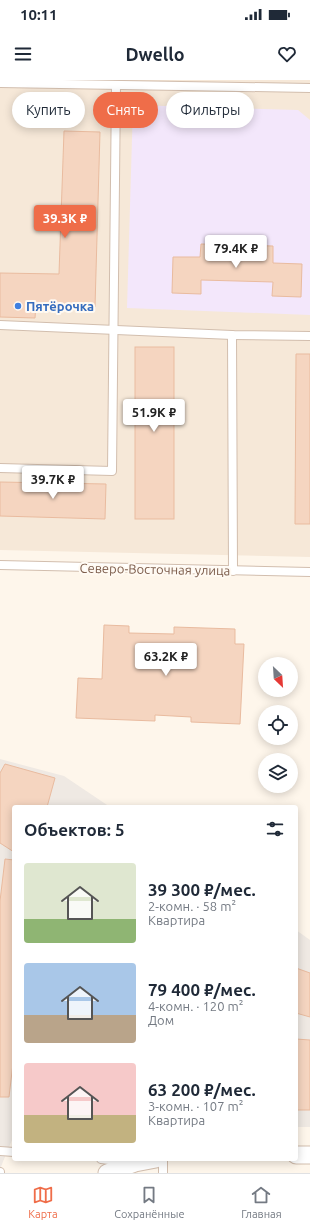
<!DOCTYPE html>
<html lang="ru">
<meta charset="utf-8">
<style>
body{margin:0;font-family:Ubuntu,sans-serif;background:#f2f2f3;color:#1f2937;height:100vh;display:flex;flex-direction:column;font-size:15px;white-space:nowrap}
*{box-sizing:border-box;margin:0}
p{font-size:13px;color:#747a83}
.icon{flex:none;width:22px;height:22px;fill:none;stroke:currentColor;stroke-width:2;stroke-linecap:round;stroke-linejoin:round}
.map{position:relative;flex:1;overflow:hidden}
.details{position:absolute;left:12px;top:725px;width:286px;height:356px;display:flex;flex-direction:column;background:#fff;border-radius:4px;box-shadow:0 2px 10px #0003}
.details>*{flex:none}
.top-card{position:absolute;left:12px;top:12px;width:286px;height:36px;display:flex;gap:8px}
.needle{width:26px;rotate:155deg}
.buttons{position:absolute;left:258px;top:577px;display:grid;gap:8px}
.buttons a{display:grid;place-items:center;width:40px;height:40px;border-radius:50%;background:#fff;box-shadow:0 2px 10px #0003;font-size:20px}
.price{position:absolute;translate:-50% -34px;padding:0 9px;border-radius:4px;background:#fff;color:#222;font-size:13px;line-height:26px;filter:drop-shadow(0 1px 2px #0008)}
.price::after{content:'';position:absolute;left:50%;top:24px;width:12px;height:9px;margin-left:-6px;background:inherit;clip-path:polygon(0 0,100% 0,50% 100%)}
.price.current{background:#ef6d49;color:#fff}
ul{padding:0;list-style:none}
li{display:flex;align-items:center;gap:12px;height:100px;padding:0 12px}
li span{display:grid;place-items:center;flex:none;width:112px;height:80px;border-radius:4px;color:#555}
li>.icon{margin-inline-start:auto}
span .icon{width:48px;height:48px;fill:#fffc;stroke-width:1}
li b{font-size:17px}
h2{display:flex;justify-content:space-between;align-items:center;height:48px;padding:0 12px;font-size:17px}
.chip{padding:0 14px;border-radius:18px;background:#fff;box-shadow:0 2px 10px #0003;font-size:14px;line-height:36px}
.chip.current{background:#ef6d49;color:#fff}
.status{display:flex;justify-content:space-between;align-items:center;height:28px;padding:0 20px;background:#fff;direction:ltr}
.status svg{height:11px;fill:currentColor}
header{display:flex;justify-content:space-between;align-items:center;height:52px;padding:0 12px;background:#fff;font-size:18px;font-weight:600}
.tabs{display:flex;justify-content:space-around;align-items:center;height:56px;border-top:1px solid #e0e1e3;background:#fff;font-size:11px;color:#747a83}
.tabs a{display:grid;justify-items:center;gap:2px}
.tabs .current{color:#ef6d49}
.map>svg:first-child{display:block}
.residential{fill:#f6e8d8}
.industrial{fill:#efe9e3}
.education{fill:#f3e7fb}
.building{fill:#f5d5c0;stroke:#e9bb9f}
.lines{fill:none;stroke-linecap:round;stroke-linejoin:round}
.service-casing{stroke:#d2beae;stroke-width:10}
.minor-casing{stroke:#d2beae;stroke-width:19}
.service{stroke:#fff;stroke-width:8}
.minor{stroke:#fff;stroke-width:17}
.shop-dot{fill:#3f7fe0;stroke:#fffaf3;stroke-width:1.5}
.labels{text-anchor:middle;dominant-baseline:central;stroke-width:4;stroke-linejoin:round;paint-order:stroke}
.shop-label{font-size:13px;font-weight:bold;fill:#366cbe;stroke:#fffaf3;text-anchor:start}
.street-label{font-size:13px;fill:#7c5c4b;stroke:#fffaf3}
</style>
<div class="status"><b>10:11</b><svg viewBox="0 0 49 12"><path d="M0 12V9h3v3zM5 12V6h3v6zM10 12V3h3v9zM15 12V0h3v12zM26 1h20v11H26zM47 4h2v5h-2z"/></svg></div>
<header><svg class="icon" aria-label="menu" viewBox="0 0 24 24"><path d="M4 6h16M4 12h16M4 18h16"/></svg>Dwello<svg class="icon" aria-label="heart" viewBox="0 0 24 24"><path d="M12 20l-8-8c-3-5 5-10 8-4 3-6 11-1 8 4z"/></svg></header>
<div class="map">
<svg width="310" height="1093" viewBox="0 0 310 1093">
<rect width="100%" height="100%" fill="#fef6eb"/>
<polygon class="residential" points="0,0 310,0 310,477 0,470"/>
<g class="industrial">
<polygon points="0,679 64,696 110,727 14,727 14,1060 12,1060 0,1089"/>
<polygon points="296,850 310,860 310,1047 296,1047"/>
</g>
<polygon class="education" points="133,25 298,30 310,40 310,235 127,228"/>
<g class="building">
<polygon points="64,51 100,52 95,227 36,224 35,238 0,237 0,193 59,194"/>
<polygon points="201,164 273,166 273,183 302,184 301,217 272,216 273,202 201,200 201,214 172,213 173,177 200,177"/>
<rect x="135" y="267" width="39" height="172"/>
<polygon points="296,274 310,274 310,444 295,444"/>
<polygon points="0,402 106,404 105,439 0,436"/>
<polygon points="104,545 129,546 129,553 174,554 174,547 235,549 235,564 244,564 240,644 191,642 191,637 155,635 155,641 76,638 78,598 102,599"/>
<polygon points="5,684 55,698 47,727 14,727 14,772 0,763 0,693"/>
<polygon points="5,779 14,780 14,975 9,1017 0,1017 0,821"/>
<polygon points="296,888 310,893 310,937 296,933"/>
<polygon points="296,959 310,960 310,1030 296,1030"/>
</g>
<g class="lines">
<defs>
<g id="service">
<polyline points="0,3 310,8"/>
<polyline points="0,245 232,255 310,256"/>
<polyline points="232,255 233,491"/>
<polyline points="0,388 112,391 116,5"/>
<polyline points="0,485 310,492"/>
<polyline points="0,1071 14,1072"/>
<polyline points="101,1079 126,1082"/>
<polyline points="163,1079 163,1093"/>
<polyline points="0,1092 0,1093"/>
</g>
<g id="minor">
<polyline points="296,1075 310,1075"/>
<polyline points="107,1093 135,1083 156,1079"/>
</g>
</defs>
<use href="#service" class="service-casing"/>
<use href="#minor" class="minor-casing"/>
<use href="#service" class="service"/>
<use href="#minor" class="minor"/>
</g>
<circle class="shop-dot" cx="18" cy="226" r="4"/>
<g class="labels">
<g class="shop-label">
<text x="26" y="226">Пятёрочка</text>
</g>
<g class="street-label">
<text transform="translate(155 489) rotate(1)">Северо-Восточная улица</text>
</g>
</g>
</svg>
<div class="buttons">
<a><svg class="needle" viewBox="-14 -14 28 28"><path d="M0-13l5 13h-10z" fill="#e53935"/><path d="M0 13l5-13h-10z" fill="#747a83"/></svg></a>
<a><svg class="icon" aria-label="locate" viewBox="0 0 24 24"><circle cx="12" cy="12" r="6"/><path d="M12 2v4M12 18v4M2 12h4M18 12h4"/></svg></a>
<a><svg class="icon" aria-label="layers" viewBox="0 0 24 24"><path d="M12 4l9 5-9 5-9-5zM3 14l9 5 9-5"/></svg></a>
</div>
<b class="price current" style="left:65px;top:159px">39.3K ₽</b>
<b class="price" style="left:236px;top:189px">79.4K ₽</b>
<b class="price" style="left:154px;top:353px">51.9K ₽</b>
<b class="price" style="left:53px;top:420px">39.7K ₽</b>
<b class="price" style="left:166px;top:597px">63.2K ₽</b>
<div class="top-card">
<a class="chip">Купить</a>
<a class="chip current">Снять</a>
<a class="chip">Фильтры</a>
</div>
<section class="details">
<h2>Объектов: 5<svg class="icon" aria-label="filters" viewBox="0 0 24 24"><path d="M4 7h16M4 17h16"/><circle cx="9" cy="7" r="2"/><circle cx="15" cy="17" r="2"/></svg></h2>
<ul>
<li><span style="background:linear-gradient(#dfe7d0 70%,#8fb573 0)"><svg class="icon" aria-label="home" viewBox="0 0 24 24"><path d="M3 11l9-7 9 7M6 9v11h12V9"/></svg></span><div><b>39 300 ₽/мес.</b><p>2-комн. · 58 m²</p><p>Квартира</p></div></li>
<li><span style="background:linear-gradient(#a9c7e8 65%,#b9a48a 0)"><svg class="icon" aria-label="home" viewBox="0 0 24 24"><path d="M3 11l9-7 9 7M6 9v11h12V9"/></svg></span><div><b>79 400 ₽/мес.</b><p>4-комн. · 120 m²</p><p>Дом</p></div></li>
<li><span style="background:linear-gradient(#f6c9c9 65%,#c2b280 0)"><svg class="icon" aria-label="home" viewBox="0 0 24 24"><path d="M3 11l9-7 9 7M6 9v11h12V9"/></svg></span><div><b>63 200 ₽/мес.</b><p>3-комн. · 107 m²</p><p>Квартира</p></div></li>
</ul>
</section>
</div>
<nav class="tabs">
<a class="current"><svg class="icon" aria-label="map" viewBox="0 0 24 24"><path d="M3 6l6-2 6 2 6-2v14l-6 2-6-2-6 2zM9 4v14M15 6v14"/></svg>Карта</a>
<a><svg class="icon" aria-label="saved" viewBox="0 0 24 24"><path d="M7 4h10v16l-5-4-5 4z"/></svg>Сохранённые</a>
<a><svg class="icon" aria-label="home" viewBox="0 0 24 24"><path d="M3 11l9-7 9 7M6 9v11h12V9"/></svg>Главная</a>
</nav>
